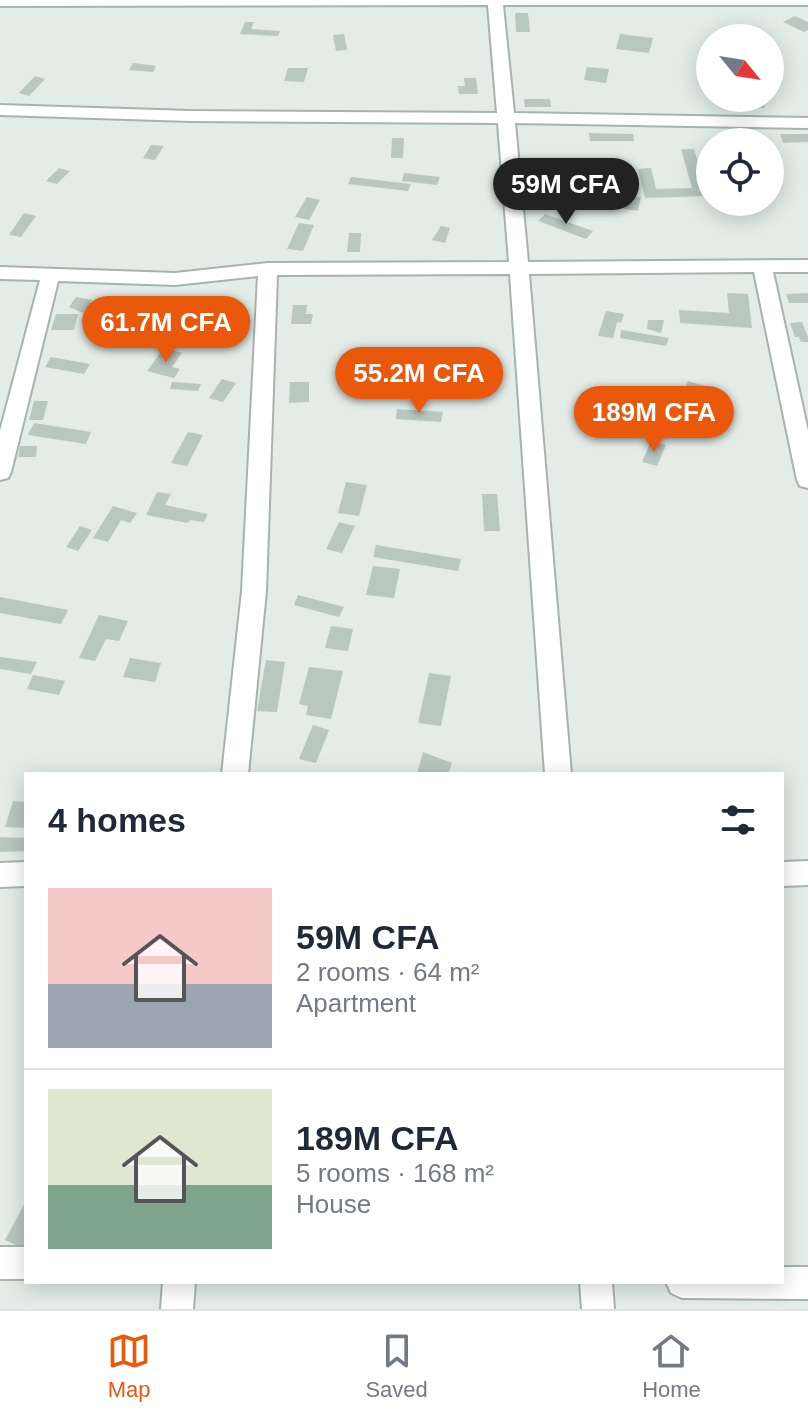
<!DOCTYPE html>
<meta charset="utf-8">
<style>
body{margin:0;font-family:Arial,sans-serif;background:#f6f6f7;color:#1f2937;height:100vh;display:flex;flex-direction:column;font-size:30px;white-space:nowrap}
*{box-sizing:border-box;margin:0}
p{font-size:26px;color:#747a83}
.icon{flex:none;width:44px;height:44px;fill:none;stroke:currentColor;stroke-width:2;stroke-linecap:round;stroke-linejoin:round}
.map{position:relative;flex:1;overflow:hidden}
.panel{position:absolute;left:24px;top:772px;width:760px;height:512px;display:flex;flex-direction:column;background:#fff;border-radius:0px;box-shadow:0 4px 20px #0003}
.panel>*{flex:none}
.needle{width:52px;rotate:120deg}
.fabs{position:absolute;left:696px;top:24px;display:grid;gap:16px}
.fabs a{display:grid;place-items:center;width:88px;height:88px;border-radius:50%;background:#fff;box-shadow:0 4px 20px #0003;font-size:40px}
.price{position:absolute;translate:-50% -68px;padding:0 18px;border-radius:28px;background:#ea580c;color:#fff;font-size:26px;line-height:52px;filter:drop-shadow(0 2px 4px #0008)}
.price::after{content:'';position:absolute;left:50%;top:48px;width:24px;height:18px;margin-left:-12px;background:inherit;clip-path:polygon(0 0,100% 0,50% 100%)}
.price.selected{background:#222;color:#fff}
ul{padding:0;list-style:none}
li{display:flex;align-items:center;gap:24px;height:200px;padding:0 24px}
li+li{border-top:2px solid #e0e1e3}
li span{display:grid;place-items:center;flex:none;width:224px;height:160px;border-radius:0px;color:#555}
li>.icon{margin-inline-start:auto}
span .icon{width:96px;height:96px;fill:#fffc;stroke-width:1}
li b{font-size:34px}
h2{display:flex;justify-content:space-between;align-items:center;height:96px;padding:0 24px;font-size:34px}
.tab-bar{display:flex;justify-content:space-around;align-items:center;height:112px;border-top:2px solid #e0e1e3;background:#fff;font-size:22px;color:#747a83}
.tab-bar a{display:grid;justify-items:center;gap:4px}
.tab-bar .selected{color:#ea580c}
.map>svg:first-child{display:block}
.building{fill:#b8c7c0}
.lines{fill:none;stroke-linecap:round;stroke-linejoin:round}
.minor-casing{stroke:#a6b4ae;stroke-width:4}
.minor{fill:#fff;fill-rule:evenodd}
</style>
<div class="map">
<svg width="808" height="1309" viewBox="0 0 808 1309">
<rect width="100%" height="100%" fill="#e3ece7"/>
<g class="building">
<polygon points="515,13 528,13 530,32 516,32"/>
<polygon points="795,16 808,22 808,30 804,32 783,22"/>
<polygon points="245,22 254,22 251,29 280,31 278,36 240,34"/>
<polygon points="344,34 347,50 336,51 333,35"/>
<polygon points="620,34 653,38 649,53 616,49"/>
<polygon points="133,63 156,66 153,72 129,70"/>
<polygon points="587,67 609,69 606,83 584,80"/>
<polygon points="288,68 308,68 304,82 284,81"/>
<polygon points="35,76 45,79 29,96 19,93"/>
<polygon points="464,78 476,78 478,94 459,94 458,86 465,86"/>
<polygon points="524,99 550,99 551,107 525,107"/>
<polygon points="739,100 762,100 765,108 741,108"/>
<polygon points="589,133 633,134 634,141 590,141"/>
<polygon points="780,134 808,134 808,142 783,143"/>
<polygon points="392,138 404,138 403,158 391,158"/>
<polygon points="151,145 164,146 155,160 143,158"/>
<polygon points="681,149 694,149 708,196 645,198 638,169 651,168 656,189 692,188"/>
<polygon points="59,168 70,171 57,184 46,181"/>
<polygon points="404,173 440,177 437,185 402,181"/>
<polygon points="351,177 411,184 408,191 348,184"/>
<polygon points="626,196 641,197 638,211 624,209"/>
<polygon points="307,197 320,200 309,220 295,217"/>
<polygon points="24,213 36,216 21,237 9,235"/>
<polygon points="545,214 593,231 586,239 538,221"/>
<polygon points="299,223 314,225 303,251 287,249"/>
<polygon points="441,226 450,228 445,243 432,240"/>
<polygon points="349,233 361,233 360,252 347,252"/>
<polygon points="727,293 748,294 752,328 680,323 679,310 729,313"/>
<polygon points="808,293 808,303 789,303 786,294"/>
<polygon points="76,297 92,300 83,313 69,307"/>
<polygon points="96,301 128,309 114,329 81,321"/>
<polygon points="160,304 181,309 176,317 154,312"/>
<polygon points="293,305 307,305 306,314 313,314 311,324 291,324"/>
<polygon points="189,310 251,320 248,327 185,318"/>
<polygon points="606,311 624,314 621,323 617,322 613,338 598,336"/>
<polygon points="56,314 78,314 74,330 51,330"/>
<polygon points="648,320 664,320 661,333 647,329"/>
<polygon points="802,322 808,337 808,342 801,342 799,337 795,337 790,323"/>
<polygon points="621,330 669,338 666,346 620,338"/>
<polygon points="164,348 182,353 172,367 180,369 174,378 147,371"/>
<polygon points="51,357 90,364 84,374 45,367"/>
<polygon points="391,367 406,369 396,398 380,395"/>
<polygon points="222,379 236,383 223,402 209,398"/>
<polygon points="688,381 705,386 697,405 710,409 705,419 674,410"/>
<polygon points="172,382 201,384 198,391 170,389"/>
<polygon points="290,382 309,382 309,402 289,403"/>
<polygon points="34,401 48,401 43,420 29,420"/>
<polygon points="397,409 443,412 441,422 396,419"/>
<polygon points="34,423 91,432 86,444 28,435"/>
<polygon points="188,432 203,435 187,466 171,463"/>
<polygon points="651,441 666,445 657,466 642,462"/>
<polygon points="20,446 37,446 36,457 18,457"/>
<polygon points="346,482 367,485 359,516 338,513"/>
<polygon points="157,492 171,494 165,505 208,514 204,522 190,520 188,523 146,515"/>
<polygon points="482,494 497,494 500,531 484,531"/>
<polygon points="113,506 137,513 130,523 121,520 108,542 93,538"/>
<polygon points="339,522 355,526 342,553 326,549"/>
<polygon points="80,526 92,530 78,551 66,547"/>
<polygon points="376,545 461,559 458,571 373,557"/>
<polygon points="373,566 400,569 394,598 366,595"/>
<polygon points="298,595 344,607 339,617 294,605"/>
<polygon points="0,597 68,610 61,624 0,613"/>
<polygon points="99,615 128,621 119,641 106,639 95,661 79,658"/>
<polygon points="331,626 353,629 348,651 325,648"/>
<polygon points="0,657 37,662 31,674 0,669"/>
<polygon points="130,658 161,663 155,682 123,677"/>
<polygon points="266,660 285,662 277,712 257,711"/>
<polygon points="309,667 343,671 331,719 306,715 308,706 299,704"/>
<polygon points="429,673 451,676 441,726 418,723"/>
<polygon points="33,675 65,681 59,695 27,689"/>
<polygon points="313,725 329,730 316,763 299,759"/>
<polygon points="423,752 452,763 448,774 417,774"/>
<polygon points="13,801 26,802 26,828 5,827"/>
<polygon points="0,837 26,838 26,851 0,852"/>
<polygon points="26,1201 26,1247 25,1249 5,1240"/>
</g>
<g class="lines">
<defs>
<g id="minor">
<polygon points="0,0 808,0 808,5 503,5 514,113 808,118 808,128 515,123 528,262 808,260 808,272 773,272 808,431 808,488 800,486 797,480 754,272 529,274 571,774 545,774 510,274 277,275 266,591 248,774 222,774 242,591 258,276 175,285 58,281 11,472 8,478 0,480 0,431 40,280 0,279 0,267 175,273 268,263 509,262 498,123 190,121 0,115 0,105 190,111 497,113 488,5 0,6"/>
<polygon points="808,861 808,885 782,886 782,862"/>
<polygon points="26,862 26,886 0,887 0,863"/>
<rect x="0" y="1247" width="26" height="32"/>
<polygon points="782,1267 808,1267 808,1299 682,1298 671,1293 666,1282 782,1282"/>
<polygon points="163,1282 195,1282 193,1309 161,1309"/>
<polygon points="580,1282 612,1282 614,1309 582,1309"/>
</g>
</defs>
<use href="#minor" class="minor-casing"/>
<use href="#minor" class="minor"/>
</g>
</svg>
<div class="fabs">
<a><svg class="needle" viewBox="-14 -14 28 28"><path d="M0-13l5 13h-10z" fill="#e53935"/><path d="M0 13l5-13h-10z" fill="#747a83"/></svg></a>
<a><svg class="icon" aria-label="locate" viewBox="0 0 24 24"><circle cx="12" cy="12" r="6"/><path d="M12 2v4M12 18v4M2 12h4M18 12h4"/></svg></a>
</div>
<b class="price selected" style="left:566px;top:226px">59M CFA</b>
<b class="price" style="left:166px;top:364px">61.7M CFA</b>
<b class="price" style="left:419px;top:415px">55.2M CFA</b>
<b class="price" style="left:654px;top:454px">189M CFA</b>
<section class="panel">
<h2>4 homes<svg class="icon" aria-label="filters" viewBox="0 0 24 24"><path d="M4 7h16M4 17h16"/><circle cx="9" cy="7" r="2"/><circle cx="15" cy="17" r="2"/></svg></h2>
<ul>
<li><span style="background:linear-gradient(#f6c9c9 60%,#9aa5b1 0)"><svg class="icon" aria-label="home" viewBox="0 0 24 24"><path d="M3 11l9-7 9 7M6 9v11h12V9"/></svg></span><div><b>59M CFA</b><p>2 rooms · 64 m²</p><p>Apartment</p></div></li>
<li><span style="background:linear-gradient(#dfe7d0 60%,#7fa58c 0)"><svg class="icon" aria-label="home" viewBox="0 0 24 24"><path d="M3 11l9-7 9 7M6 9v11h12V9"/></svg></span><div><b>189M CFA</b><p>5 rooms · 168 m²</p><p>House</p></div></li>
</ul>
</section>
</div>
<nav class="tab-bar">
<a class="selected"><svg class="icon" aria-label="map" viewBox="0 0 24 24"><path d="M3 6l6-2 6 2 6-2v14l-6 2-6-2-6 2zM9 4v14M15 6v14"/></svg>Map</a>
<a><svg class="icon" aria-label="saved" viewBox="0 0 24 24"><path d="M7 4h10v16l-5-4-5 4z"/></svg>Saved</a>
<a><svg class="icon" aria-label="home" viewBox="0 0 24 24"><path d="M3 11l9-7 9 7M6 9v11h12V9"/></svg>Home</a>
</nav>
